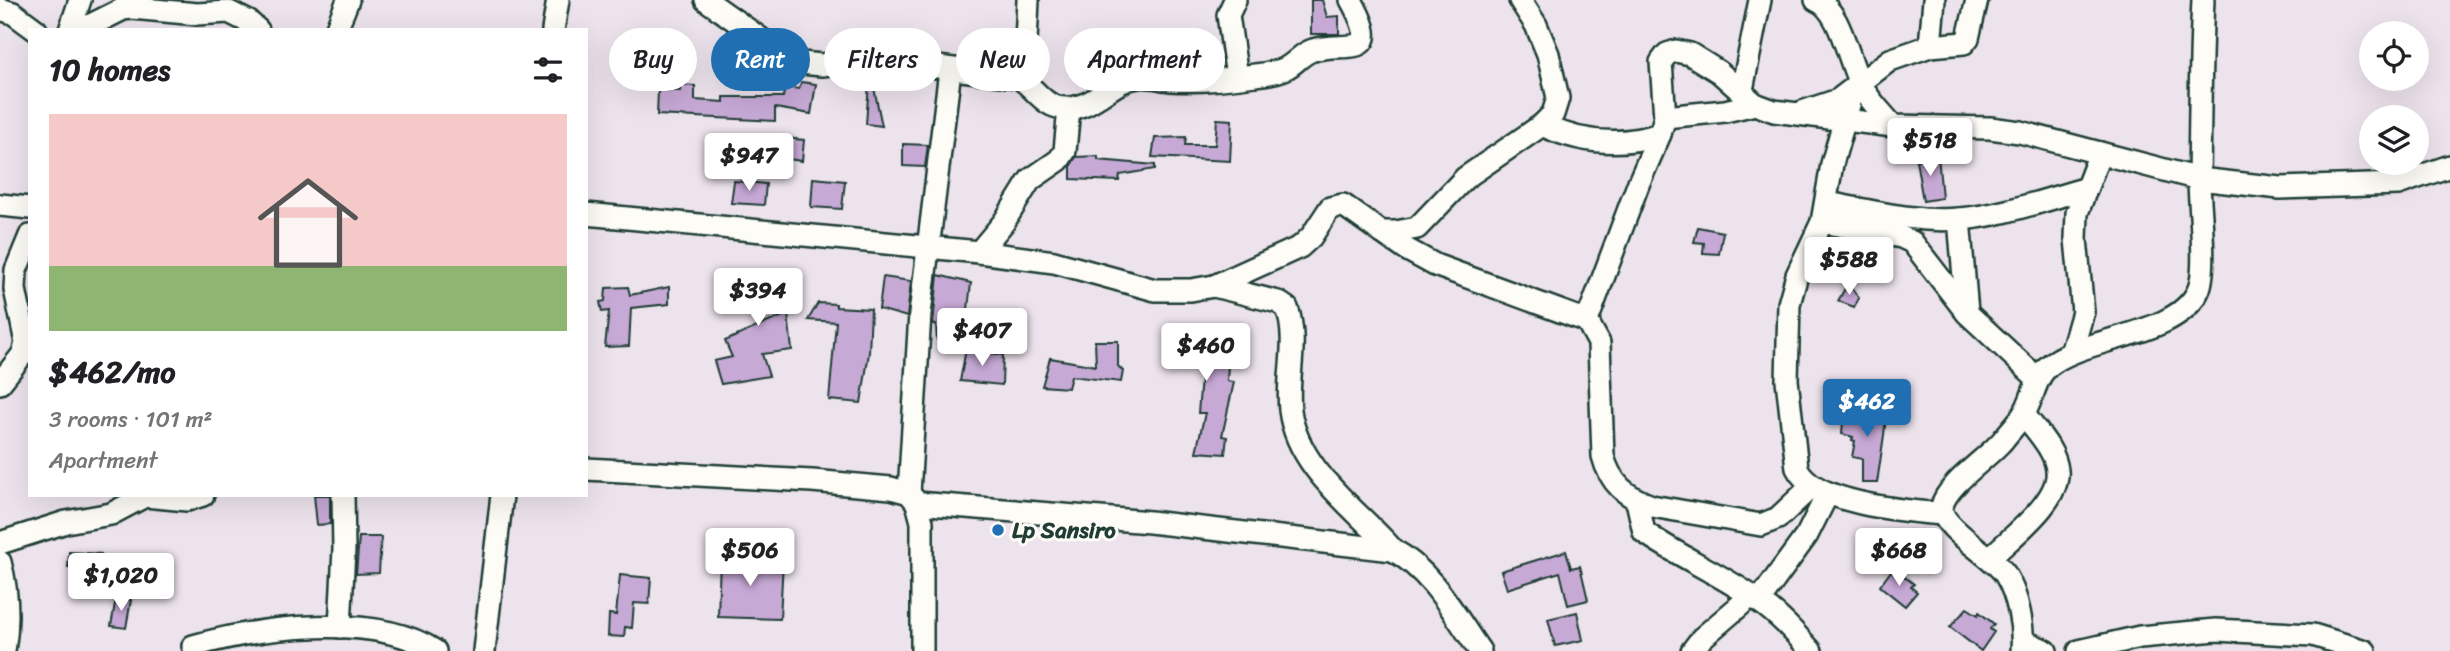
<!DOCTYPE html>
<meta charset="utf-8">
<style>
body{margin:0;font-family:Sriracha,sans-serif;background:#f6f6f6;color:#202124;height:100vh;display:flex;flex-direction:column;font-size:26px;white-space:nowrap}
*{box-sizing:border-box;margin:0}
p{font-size:23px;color:#757577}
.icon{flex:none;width:38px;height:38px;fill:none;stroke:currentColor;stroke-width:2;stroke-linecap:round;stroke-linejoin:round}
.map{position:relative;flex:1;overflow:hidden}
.details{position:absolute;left:28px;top:28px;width:560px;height:469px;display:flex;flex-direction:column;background:#fff;border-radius:0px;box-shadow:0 7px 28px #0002}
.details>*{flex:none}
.hud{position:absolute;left:609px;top:28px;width:665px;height:63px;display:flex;gap:14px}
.controls{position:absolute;left:2359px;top:21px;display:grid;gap:14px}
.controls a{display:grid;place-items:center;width:70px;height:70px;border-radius:50%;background:#fff;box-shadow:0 7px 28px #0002;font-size:35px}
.price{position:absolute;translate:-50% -60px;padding:0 16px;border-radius:7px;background:#fff;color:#222;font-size:23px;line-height:46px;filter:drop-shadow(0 2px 4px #0008)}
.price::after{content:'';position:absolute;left:50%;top:42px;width:21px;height:16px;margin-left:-10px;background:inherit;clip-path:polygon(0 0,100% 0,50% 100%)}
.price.active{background:#1f6fb2;color:#fff}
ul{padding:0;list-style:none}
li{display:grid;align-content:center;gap:14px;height:371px;padding:0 21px}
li+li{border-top:2px solid #e0e0e0}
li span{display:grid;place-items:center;height:217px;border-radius:0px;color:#555}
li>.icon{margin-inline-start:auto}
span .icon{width:126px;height:126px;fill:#fffc;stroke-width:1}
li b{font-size:30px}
h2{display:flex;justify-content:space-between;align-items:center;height:84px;padding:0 21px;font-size:30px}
.tag{padding:0 24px;border-radius:32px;background:#fff;box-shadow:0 7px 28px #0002;font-size:24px;line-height:63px}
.tag.active{background:#1f6fb2;color:#fff}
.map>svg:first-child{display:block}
.building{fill:#c7a9d6;stroke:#1f3d34;stroke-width:2}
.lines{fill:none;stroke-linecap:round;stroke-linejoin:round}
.minor-casing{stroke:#1f3d34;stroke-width:26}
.minor{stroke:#fdfcf7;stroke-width:21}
.poi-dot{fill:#1f6fb2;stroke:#fdfcf7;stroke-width:2.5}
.labels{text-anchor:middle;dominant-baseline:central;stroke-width:6;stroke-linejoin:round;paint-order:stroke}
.poi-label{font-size:23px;font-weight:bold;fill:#1f3d34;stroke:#fdfcf7;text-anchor:start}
</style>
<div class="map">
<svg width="2450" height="651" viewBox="0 0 2450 651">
<rect width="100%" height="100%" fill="#ede3ed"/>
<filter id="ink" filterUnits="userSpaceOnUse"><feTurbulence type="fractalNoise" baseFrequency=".0143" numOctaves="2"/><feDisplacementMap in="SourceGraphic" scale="14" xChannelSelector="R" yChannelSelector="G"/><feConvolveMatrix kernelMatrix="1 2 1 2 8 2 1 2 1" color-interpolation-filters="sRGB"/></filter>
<g filter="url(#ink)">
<g class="building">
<polygon points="1311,0 1322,0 1327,17 1339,16 1339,34 1311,34"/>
<polygon points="801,82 816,84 811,114 775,108 775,121 657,115 658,90 680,91 681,85 695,86 695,100 724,102 724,97 783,97 785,87 799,89"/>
<polygon points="869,83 873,83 882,126 866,124"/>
<polygon points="1217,119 1232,120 1230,161 1152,157 1155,138 1186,137 1185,145 1215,145"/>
<polygon points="775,137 804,140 802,161 773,157"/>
<polygon points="903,144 928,145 925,167 903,166"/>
<polygon points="1938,155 1942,198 1923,201 1916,160"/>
<polygon points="1098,156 1098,160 1155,165 1155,169 1120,175 1119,181 1071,179 1071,165 1076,157"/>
<polygon points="813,178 845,181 842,209 811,207"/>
<polygon points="734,181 766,184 764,205 731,203"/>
<polygon points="1698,227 1723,232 1719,254 1703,253 1704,243 1694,242"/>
<polygon points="760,270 792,273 793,314 788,314 792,350 762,354 769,376 721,384 714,361 732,357 725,341 787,314 720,309 719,291 759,297"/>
<polygon points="938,275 971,283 964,343 937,340 936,325 933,324"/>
<polygon points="883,277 911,281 907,317 879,309"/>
<polygon points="1848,283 1859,298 1854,307 1838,301"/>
<polygon points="628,287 630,295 669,287 669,304 631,308 629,346 605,347 609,311 602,312 600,302 605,301 606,288"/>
<polygon points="818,303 836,304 836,307 871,309 869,353 861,403 829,400 836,322 808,320"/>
<polygon points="1175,324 1209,328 1207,347 1229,349 1227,381 1234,382 1222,436 1227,437 1225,454 1196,452 1205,413 1198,413 1202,366 1168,363"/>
<polygon points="1095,341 1118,341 1118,366 1123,371 1121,382 1071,376 1068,388 1042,386 1050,358 1096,366"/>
<polygon points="966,349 1003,355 1002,385 960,381"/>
<polygon points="1870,409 1887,409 1884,435 1877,483 1862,483 1862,459 1852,457 1855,441 1852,440 1853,437 1842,434 1844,410 1869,413"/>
<polygon points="314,495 330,495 330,524 317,525"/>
<polygon points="359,537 381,537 379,573 356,574"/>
<polygon points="1566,551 1571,568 1580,566 1588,600 1568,605 1560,572 1507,589 1501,571"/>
<polygon points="69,552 101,554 99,569 68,567"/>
<polygon points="720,557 783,560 780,619 718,617"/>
<polygon points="1891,571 1899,576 1901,574 1914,584 1911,587 1917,592 1905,606 1880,586"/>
<polygon points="620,575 651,578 649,604 634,603 632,628 625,627 624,637 608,636 609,614 616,615"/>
<polygon points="116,598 131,600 126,628 111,626"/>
<polygon points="1967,608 1978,615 1979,612 1994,624 1990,629 1994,632 1981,651 1950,627"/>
<polygon points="1577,612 1583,640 1555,646 1548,619"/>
</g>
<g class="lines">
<defs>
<g id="minor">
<path d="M 706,0 L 781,53 L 801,63 L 822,65 L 873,59 L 1018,77 C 1036,88 1043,108 1066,108 C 1094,109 1112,80 1138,77 C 1149,75 1159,79 1170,80 C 1198,82 1228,79 1255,75 C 1265,74 1278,72 1286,68 C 1296,63 1302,53 1313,50 C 1345,40 1386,63 1351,0"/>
<polyline points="1235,0 1228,15 1237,77"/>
<path d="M 1816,0 C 1841,9 1849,65 1862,87 C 1870,101 1882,113 1893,126"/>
<polyline points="0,9 13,13 36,30"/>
<polyline points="70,30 80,0"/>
<polyline points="81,30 123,9 132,8 197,14 229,12 249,22 258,30"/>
<polyline points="336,30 348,0"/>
<polyline points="553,30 558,0"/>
<polyline points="1930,46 1934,0"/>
<polyline points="1008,76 1026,42 1028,0"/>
<polyline points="1742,90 1760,0"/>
<path d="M 1853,91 L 1832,164 L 1822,222 L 1797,275 L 1789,304 L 1787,380 L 1797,468 C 1814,504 1906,511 1942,514"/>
<polyline points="1802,112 1838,100 1890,60 1930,46 1964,43 1968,38 1977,0"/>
<polyline points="1665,117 1725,111 1755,104"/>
<path d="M 1542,125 C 1580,143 1619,147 1660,134"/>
<path d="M 1827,203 C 1869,210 1915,223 1959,219 C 2001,216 2044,200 2084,189"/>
<polyline points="0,205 30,208"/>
<path d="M 586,214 L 979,252 L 1054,262 L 1155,290 L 1191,290 L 1214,286 L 1300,247 L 1311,237 L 1330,208 L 1343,205 L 1404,248 L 1435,265 L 1587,321 L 1599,343 L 1603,456 C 1610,483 1626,497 1652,506 L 1761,525 L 1778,518 L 1812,486"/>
<polyline points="1959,219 1967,312"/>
<polyline points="1822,222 1901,237 1912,242 1967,313 2038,379"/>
<polyline points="1381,232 1396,232 1417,228 1465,178 1542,125 1553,114 1558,98 1548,54 1536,25 1520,0"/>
<polyline points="979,252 1004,222 1030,180 1059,160 1065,151 1069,108"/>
<path d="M 1214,286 L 1278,302 L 1287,308 C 1299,342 1286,376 1290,410 C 1297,469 1357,509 1393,550"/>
<polyline points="1587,321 1639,182 1660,134 1665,117 1661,62 1667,54 1676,51 1690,54 1719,72 1755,104 1774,111 1893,126 1990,128 2020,132 2199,179 2280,188 2398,184 2450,166"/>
<polyline points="2072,350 2083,312 2076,239 2077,213 2100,153"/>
<polyline points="0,383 23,354 26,343 15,289 16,270 30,236"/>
<polyline points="586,469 812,481 891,488 909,493 917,503 922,522 922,651"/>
<polyline points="909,493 920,314 950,70"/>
<path d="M 1637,501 L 1644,532 C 1681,558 1723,575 1760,602 C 1780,616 1795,633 1811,651"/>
<path d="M 917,503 L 1150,522 L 1393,550 C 1433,572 1455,616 1480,651"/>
<polyline points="0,543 66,522 111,514 145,496 187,500 203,495"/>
<path d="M 1990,558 C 2011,537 2061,501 2057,470 C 2055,449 2035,430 2024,414"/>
<path d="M 0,562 C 8,592 9,621 4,651"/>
<polyline points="1759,601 1807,535 1828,493"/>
<polyline points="340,627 344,549 343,495"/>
<polyline points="2023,641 2046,651"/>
<path d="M 193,646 C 259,627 375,612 435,651"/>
<polyline points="484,651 502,495"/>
<polyline points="1692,651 1702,638 1751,596"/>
<path d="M 2022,651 C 2024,627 2018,595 2005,574 C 1993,556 1938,526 1942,506 C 1947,484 1988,458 2003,440 C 2009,432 2017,424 2023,415 C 2035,397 2034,374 2054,362 C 2093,336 2178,335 2198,291 C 2208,271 2199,206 2199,180 C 2200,120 2200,60 2203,0"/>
<polyline points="2079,651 2140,637 2216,630 2313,635 2365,651"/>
</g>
</defs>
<use href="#minor" class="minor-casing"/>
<use href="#minor" class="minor"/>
</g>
</g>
<circle class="poi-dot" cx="998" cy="530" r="7"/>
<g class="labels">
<g class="poi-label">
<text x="1012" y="530">Lp Sansiro</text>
</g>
</g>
</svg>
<div class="controls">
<a><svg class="icon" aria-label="locate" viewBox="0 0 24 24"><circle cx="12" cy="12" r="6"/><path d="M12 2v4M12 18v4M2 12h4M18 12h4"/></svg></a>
<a><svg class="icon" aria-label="layers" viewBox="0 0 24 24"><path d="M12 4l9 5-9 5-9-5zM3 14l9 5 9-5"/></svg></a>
</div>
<b class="price" style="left:1930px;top:178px">$518</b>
<b class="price" style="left:749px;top:193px">$947</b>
<b class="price" style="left:1849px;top:297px">$588</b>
<b class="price" style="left:758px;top:328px">$394</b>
<b class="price" style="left:982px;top:368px">$407</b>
<b class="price" style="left:1206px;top:383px">$460</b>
<b class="price active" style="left:1867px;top:439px">$462</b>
<b class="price" style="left:750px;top:588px">$506</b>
<b class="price" style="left:1899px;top:588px">$668</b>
<b class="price" style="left:121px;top:613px">$1,020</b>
<div class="hud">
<a class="tag">Buy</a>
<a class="tag active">Rent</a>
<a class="tag">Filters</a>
<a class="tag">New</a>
<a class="tag">Apartment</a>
</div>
<section class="details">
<h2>10 homes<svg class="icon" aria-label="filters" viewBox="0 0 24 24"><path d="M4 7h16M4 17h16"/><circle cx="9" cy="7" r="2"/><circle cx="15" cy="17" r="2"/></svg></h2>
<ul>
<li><span style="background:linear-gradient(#f6c9c9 70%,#8fb573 0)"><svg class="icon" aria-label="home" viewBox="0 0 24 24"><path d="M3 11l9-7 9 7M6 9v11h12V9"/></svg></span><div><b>$462/mo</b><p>3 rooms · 101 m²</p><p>Apartment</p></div></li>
</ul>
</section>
</div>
